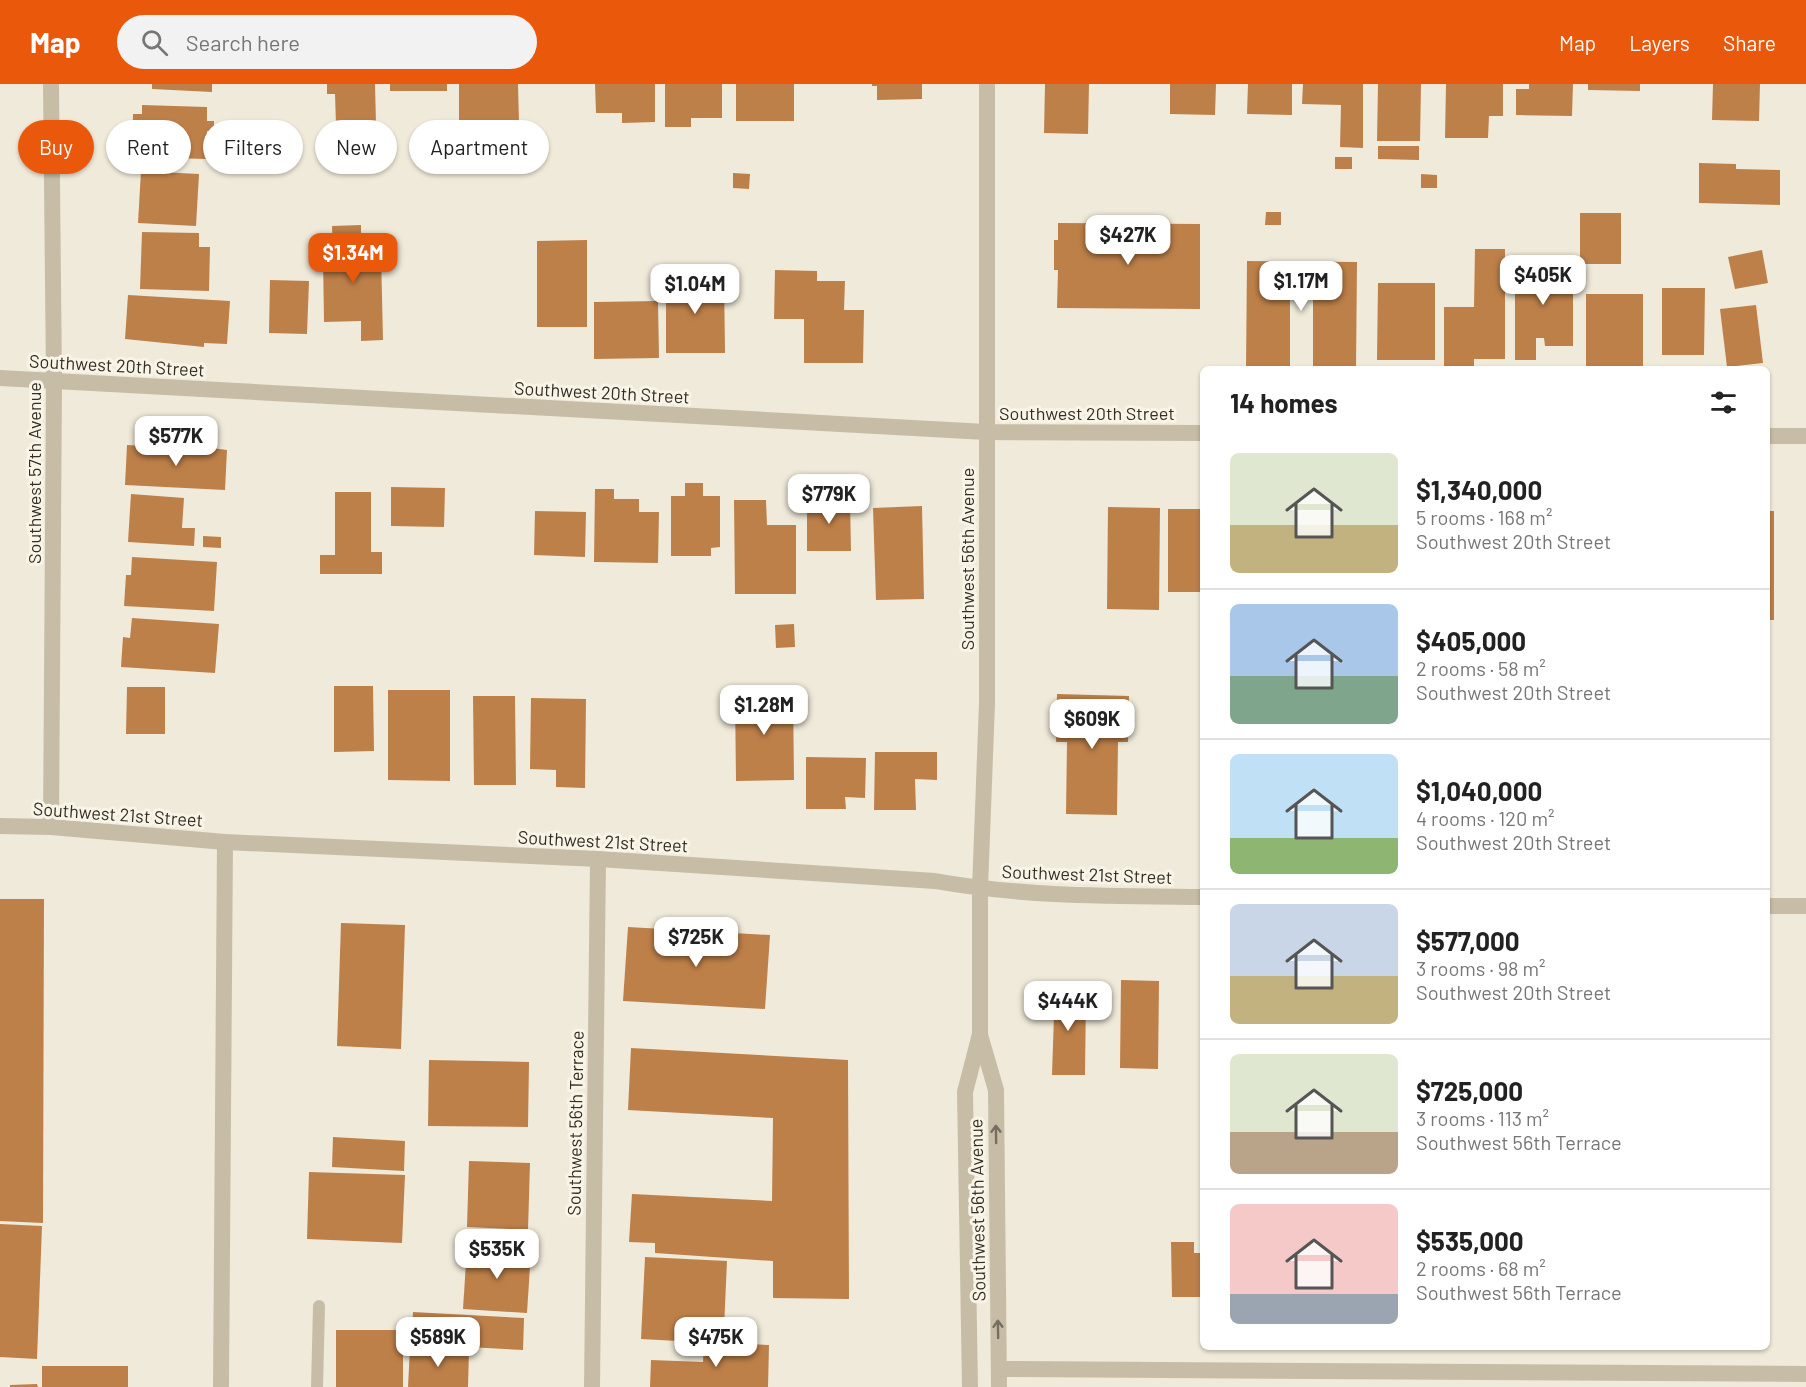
<!DOCTYPE html>
<meta charset="utf-8">
<style>
body{margin:0;font-family:Barlow,sans-serif;background:#f2f2f2;color:#222;height:100vh;display:flex;flex-direction:column;font-size:22px;white-space:nowrap}
*{box-sizing:border-box;margin:0}
p{font-size:20px;color:#767676}
.icon{flex:none;width:33px;height:33px;fill:none;stroke:currentColor;stroke-width:2;stroke-linecap:round;stroke-linejoin:round}
.map{position:relative;flex:1;overflow:hidden}
.drawer{position:absolute;left:1200px;top:282px;width:570px;height:984px;display:flex;flex-direction:column;background:#fff;border-radius:9px;box-shadow:0 2px 4px #0004}
.drawer>*{flex:none}
.guide{position:absolute;left:18px;top:36px;width:570px;height:54px;display:flex;gap:12px}
.price{position:absolute;translate:-50% -51px;padding:0 14px;border-radius:12px;background:#fff;color:#222;font-size:20px;line-height:39px;filter:drop-shadow(0 2px 3px #0008)}
.price::after{content:'';position:absolute;left:50%;top:36px;width:18px;height:14px;margin-left:-9px;background:inherit;clip-path:polygon(0 0,100% 0,50% 100%)}
.price.on{background:#ea580c;color:#fff}
ul{padding:0;list-style:none}
li{display:flex;align-items:center;gap:18px;height:150px;padding:0 30px}
li+li{border-top:2px solid #e0e0e0}
li span{display:grid;place-items:center;flex:none;width:168px;height:120px;border-radius:9px;color:#555}
li>.icon{margin-inline-start:auto}
span .icon{width:72px;height:72px;fill:#fffc;stroke-width:1}
li b{font-size:26px}
h2{display:flex;justify-content:space-between;align-items:center;height:72px;padding:0 30px;font-size:26px}
.pill{padding:0 21px;border-radius:27px;background:#fff;box-shadow:0 2px 4px #0004;font-size:21px;line-height:54px}
.pill.on{background:#ea580c;color:#fff}
header{display:flex;align-items:center;gap:36px;box-sizing:border-box;height:84px;padding:0 30px;background:#ea580c;color:#fff}
header strong{font-size:28px}
nav{display:flex;gap:33px;margin-inline-start:auto;font-size:21px}
.search{width:420px;height:54px;background:#f2f2f2;display:flex;align-items:center;gap:15px;box-sizing:border-box;padding:0 21px;border-radius:33px;color:#767676;font-size:22px}
.map>svg:first-child{display:block}
.building{fill:#be8049}
.lines{fill:none;stroke-linecap:round;stroke-linejoin:round}
.service{stroke:#c7bda7;stroke-width:12}
.minor{stroke:#c7bda7;stroke-width:16}
.tertiary{stroke:#c7bda7;stroke-width:16}
.oneway{stroke:#766e61}
.labels{text-anchor:middle;dominant-baseline:central;stroke-width:6;stroke-linejoin:round;paint-order:stroke}
.street-label{font-size:18px;fill:#342e27;stroke:#f8f4e6}
</style>
<header>
<strong>Map</strong>
<div class="search"><svg class="icon" aria-label="search" viewBox="0 0 24 24"><circle cx="10" cy="10" r="6"/><path d="M15 15l6 6"/></svg>Search here</div>
<nav><a>Map</a><a>Layers</a><a>Share</a></nav>
</header>
<div class="map">
<svg width="1806" height="1303" viewBox="0 0 1806 1303">
<rect width="100%" height="100%" fill="#f0eada"/>
<g class="building">
<polygon points="152,0 212,0 212,8 152,5"/>
<polygon points="327,0 375,0 376,40 336,41 335,10 327,10"/>
<rect x="390" y="0" width="57" height="7"/>
<polygon points="459,0 518,0 519,39 459,40"/>
<polygon points="595,0 655,0 655,38 622,39 622,29 596,29"/>
<polygon points="665,0 722,0 722,34 691,34 691,43 665,43"/>
<rect x="736" y="0" width="58" height="37"/>
<polygon points="872,0 922,0 922,15 877,16 877,2 872,2"/>
<polygon points="1045,0 1089,0 1088,50 1044,49"/>
<polygon points="1170,0 1216,0 1215,31 1170,30"/>
<polygon points="1248,0 1292,0 1292,31 1247,30"/>
<polygon points="1303,0 1363,0 1363,64 1340,63 1341,21 1302,20"/>
<polygon points="1378,0 1421,0 1420,57 1377,57"/>
<polygon points="1446,0 1503,0 1503,32 1489,32 1488,54 1445,54"/>
<polygon points="1529,0 1573,0 1572,32 1516,31 1516,5 1529,5"/>
<polygon points="1588,0 1640,0 1640,7 1588,6"/>
<polygon points="1713,0 1760,0 1759,37 1712,36"/>
<polygon points="142,21 207,23 207,37 214,37 214,48 207,47 206,75 132,73 133,30 142,30"/>
<polygon points="1378,62 1419,62 1419,76 1378,75"/>
<rect x="1335" y="73" width="17" height="12"/>
<polygon points="1699,79 1736,80 1736,85 1780,86 1780,121 1699,119"/>
<polygon points="141,87 199,90 196,142 138,139"/>
<polygon points="733,89 750,90 749,105 733,104"/>
<polygon points="1421,90 1437,91 1437,104 1421,104"/>
<polygon points="1266,128 1281,128 1281,141 1265,141"/>
<rect x="1580" y="129" width="41" height="51"/>
<polygon points="1058,139 1200,140 1200,225 1057,224 1058,186 1054,186 1054,156 1058,156"/>
<polygon points="361,141 361,170 381,170 383,256 361,257 361,237 324,238 323,171 333,171 332,142"/>
<polygon points="142,148 199,149 199,163 210,163 209,207 140,205"/>
<polygon points="587,156 587,243 537,243 537,157"/>
<polygon points="1475,165 1505,165 1505,275 1474,275 1474,283 1444,283 1444,223 1474,223"/>
<polygon points="1762,166 1768,199 1735,205 1728,173"/>
<polygon points="1247,177 1357,178 1356,285 1313,285 1313,213 1290,212 1290,285 1246,285"/>
<polygon points="1515,177 1573,177 1573,262 1545,262 1544,254 1536,254 1536,276 1515,276"/>
<polygon points="775,186 817,187 817,197 845,197 844,226 864,226 863,279 804,279 804,235 774,235"/>
<polygon points="724,192 725,269 666,269 666,193"/>
<polygon points="270,196 309,197 307,250 269,249"/>
<polygon points="1378,199 1435,199 1435,276 1377,276"/>
<polygon points="1662,204 1705,204 1704,271 1662,271"/>
<rect x="1586" y="210" width="57" height="72"/>
<polygon points="128,211 230,217 227,260 204,259 204,263 125,255"/>
<polygon points="658,217 659,274 594,275 594,218"/>
<polygon points="1756,221 1763,279 1727,283 1720,225"/>
<polygon points="181,360 227,366 225,406 125,401 127,361 181,364"/>
<polygon points="685,399 703,399 703,412 720,412 720,463 711,464 711,472 671,472 671,412 685,412"/>
<polygon points="391,403 445,404 444,443 391,442"/>
<polygon points="595,405 614,405 614,415 639,415 639,428 659,428 658,479 594,478"/>
<polygon points="335,408 371,408 371,468 382,468 382,490 320,490 320,471 335,471"/>
<polygon points="830,409 830,416 850,416 851,467 807,467 807,416 820,416 819,410"/>
<polygon points="131,410 184,414 182,444 195,444 194,462 128,458"/>
<polygon points="734,416 766,416 767,441 796,441 796,510 735,510"/>
<polygon points="922,422 924,515 876,516 873,424"/>
<polygon points="1108,423 1160,424 1159,526 1107,525"/>
<rect x="1168" y="425" width="35" height="83"/>
<polygon points="535,427 586,428 585,473 534,471"/>
<rect x="1767" y="427" width="7" height="109"/>
<polygon points="203,452 221,453 221,464 203,463"/>
<polygon points="132,473 217,478 214,527 124,522 126,491 131,491"/>
<polygon points="132,534 219,540 215,589 121,583 123,553 130,554"/>
<polygon points="794,540 795,563 776,564 775,541"/>
<polygon points="334,602 373,602 374,667 334,668"/>
<polygon points="127,603 165,603 165,650 126,650"/>
<polygon points="388,606 450,606 450,697 388,696"/>
<polygon points="793,608 794,696 736,697 735,609"/>
<polygon points="1057,610 1129,612 1128,658 1118,658 1117,731 1066,730 1067,658 1056,658"/>
<polygon points="473,612 515,612 516,701 474,701"/>
<polygon points="531,614 586,615 585,704 556,703 556,686 530,685"/>
<rect x="1767" y="626" width="2" height="31"/>
<polygon points="875,668 937,668 937,696 915,695 916,726 874,726"/>
<polygon points="806,673 866,674 865,714 845,713 846,725 806,725"/>
<polygon points="0,815 44,815 43,1139 0,1137"/>
<polygon points="341,839 405,841 401,965 337,962"/>
<polygon points="628,843 770,851 765,925 623,917"/>
<polygon points="1121,896 1159,897 1158,985 1120,984"/>
<polygon points="1047,908 1086,909 1085,991 1052,991 1054,931 1047,931"/>
<polygon points="631,964 848,976 849,1215 773,1214 773,1177 655,1169 655,1159 629,1158 632,1110 772,1117 773,1034 628,1026"/>
<polygon points="429,976 529,978 528,1043 428,1042"/>
<polygon points="333,1053 405,1057 404,1087 332,1083"/>
<polygon points="469,1077 530,1079 528,1146 467,1143"/>
<polygon points="309,1088 405,1091 402,1159 307,1155"/>
<polygon points="1767,1120 1769,1120 1770,1224 1767,1224"/>
<polygon points="0,1140 42,1142 37,1275 0,1273"/>
<polygon points="1171,1158 1194,1158 1194,1169 1203,1169 1203,1213 1172,1213"/>
<polygon points="467,1163 531,1167 527,1229 463,1225"/>
<polygon points="645,1173 727,1177 724,1244 697,1243 696,1258 641,1255"/>
<polygon points="413,1228 524,1234 523,1266 411,1260"/>
<rect x="336" y="1246" width="67" height="57"/>
<polygon points="704,1258 769,1261 768,1303 650,1303 651,1276 703,1278"/>
<polygon points="410,1263 469,1266 468,1303 408,1303"/>
<rect x="42" y="1282" width="86" height="21"/>
<polygon points="37,1300 38,1303 10,1303 10,1301"/>
</g>
<g class="lines">
<polyline class="service" points="317,1303 319,1222"/>
<g class="minor">
<polyline points="0,294 986,348 1203,349"/>
<polyline points="1767,352 1806,352"/>
<path d="M 0,742 L 51,743 L 225,758 L 598,775 L 935,797 C 1024,813 1113,812 1203,813"/>
<polyline points="51,743 54,297 51,0"/>
<polyline points="1767,822 1806,822"/>
<polyline points="999,1285 1806,1290"/>
<polyline points="221,1303 225,758"/>
<polyline points="592,1303 598,775"/>
</g>
<g class="tertiary">
<polyline points="980,951 996,1006 999,1303"/>
<polyline points="970,1303 965,1008 980,950 980,805 987,619 987,0"/>
</g>
</g>
<defs><path id="oneway-shaft" d="M-6 0H5M1.5-3L5.5 0L1.5 3" fill="none" stroke-width="1.6" stroke-linecap="round" stroke-linejoin="round" transform="scale(1.5)"/></defs>
<g class="oneway">
<use href="#oneway-shaft" transform="translate(996 1050) rotate(-91)"/>
<use href="#oneway-shaft" transform="translate(998 1245) rotate(-91)"/>
</g>
<g class="labels">
<g class="street-label">
<text transform="translate(117 281) rotate(3)">Southwest 20th Street</text>
<text transform="translate(602 308) rotate(3)">Southwest 20th Street</text>
<text x="1087" y="329">Southwest 20th Street</text>
<text transform="translate(34 389) rotate(-90)">Southwest 57th Avenue</text>
<text transform="translate(967 475) rotate(-90)">Southwest 56th Avenue</text>
<text transform="translate(118 730) rotate(4)">Southwest 21st Street</text>
<text transform="translate(603 757) rotate(3)">Southwest 21st Street</text>
<text transform="translate(1087 790) rotate(2)">Southwest 21st Street</text>
<text transform="translate(575 1039) rotate(-89)">Southwest 56th Terrace</text>
<text transform="translate(977 1126) rotate(-91)">Southwest 56th Avenue</text>
</g>
</g>
</svg>
<b class="price" style="left:1128px;top:182px">$427K</b>
<b class="price on" style="left:353px;top:200px">$1.34M</b>
<b class="price" style="left:1543px;top:222px">$405K</b>
<b class="price" style="left:1301px;top:228px">$1.17M</b>
<b class="price" style="left:695px;top:231px">$1.04M</b>
<b class="price" style="left:176px;top:383px">$577K</b>
<b class="price" style="left:829px;top:441px">$779K</b>
<b class="price" style="left:764px;top:652px">$1.28M</b>
<b class="price" style="left:1092px;top:666px">$609K</b>
<b class="price" style="left:696px;top:884px">$725K</b>
<b class="price" style="left:1068px;top:948px">$444K</b>
<b class="price" style="left:497px;top:1196px">$535K</b>
<b class="price" style="left:438px;top:1284px">$589K</b>
<b class="price" style="left:716px;top:1284px">$475K</b>
<div class="guide">
<a class="pill on">Buy</a>
<a class="pill">Rent</a>
<a class="pill">Filters</a>
<a class="pill">New</a>
<a class="pill">Apartment</a>
</div>
<section class="drawer">
<h2>14 homes<svg class="icon" aria-label="filters" viewBox="0 0 24 24"><path d="M4 7h16M4 17h16"/><circle cx="9" cy="7" r="2"/><circle cx="15" cy="17" r="2"/></svg></h2>
<ul>
<li><span style="background:linear-gradient(#dfe7d0 60%,#c2b280 0)"><svg class="icon" aria-label="home" viewBox="0 0 24 24"><path d="M3 11l9-7 9 7M6 9v11h12V9"/></svg></span><div><b>$1,340,000</b><p>5 rooms · 168 m²</p><p>Southwest 20th Street</p></div></li>
<li><span style="background:linear-gradient(#a9c7e8 60%,#7fa58c 0)"><svg class="icon" aria-label="home" viewBox="0 0 24 24"><path d="M3 11l9-7 9 7M6 9v11h12V9"/></svg></span><div><b>$405,000</b><p>2 rooms · 58 m²</p><p>Southwest 20th Street</p></div></li>
<li><span style="background:linear-gradient(#bfe0f5 70%,#8fb573 0)"><svg class="icon" aria-label="home" viewBox="0 0 24 24"><path d="M3 11l9-7 9 7M6 9v11h12V9"/></svg></span><div><b>$1,040,000</b><p>4 rooms · 120 m²</p><p>Southwest 20th Street</p></div></li>
<li><span style="background:linear-gradient(#c9d6e8 60%,#c2b280 0)"><svg class="icon" aria-label="home" viewBox="0 0 24 24"><path d="M3 11l9-7 9 7M6 9v11h12V9"/></svg></span><div><b>$577,000</b><p>3 rooms · 98 m²</p><p>Southwest 20th Street</p></div></li>
<li><span style="background:linear-gradient(#dfe7d0 65%,#b9a48a 0)"><svg class="icon" aria-label="home" viewBox="0 0 24 24"><path d="M3 11l9-7 9 7M6 9v11h12V9"/></svg></span><div><b>$725,000</b><p>3 rooms · 113 m²</p><p>Southwest 56th Terrace</p></div></li>
<li><span style="background:linear-gradient(#f6c9c9 75%,#9aa5b1 0)"><svg class="icon" aria-label="home" viewBox="0 0 24 24"><path d="M3 11l9-7 9 7M6 9v11h12V9"/></svg></span><div><b>$535,000</b><p>2 rooms · 68 m²</p><p>Southwest 56th Terrace</p></div></li>
</ul>
</section>
</div>
